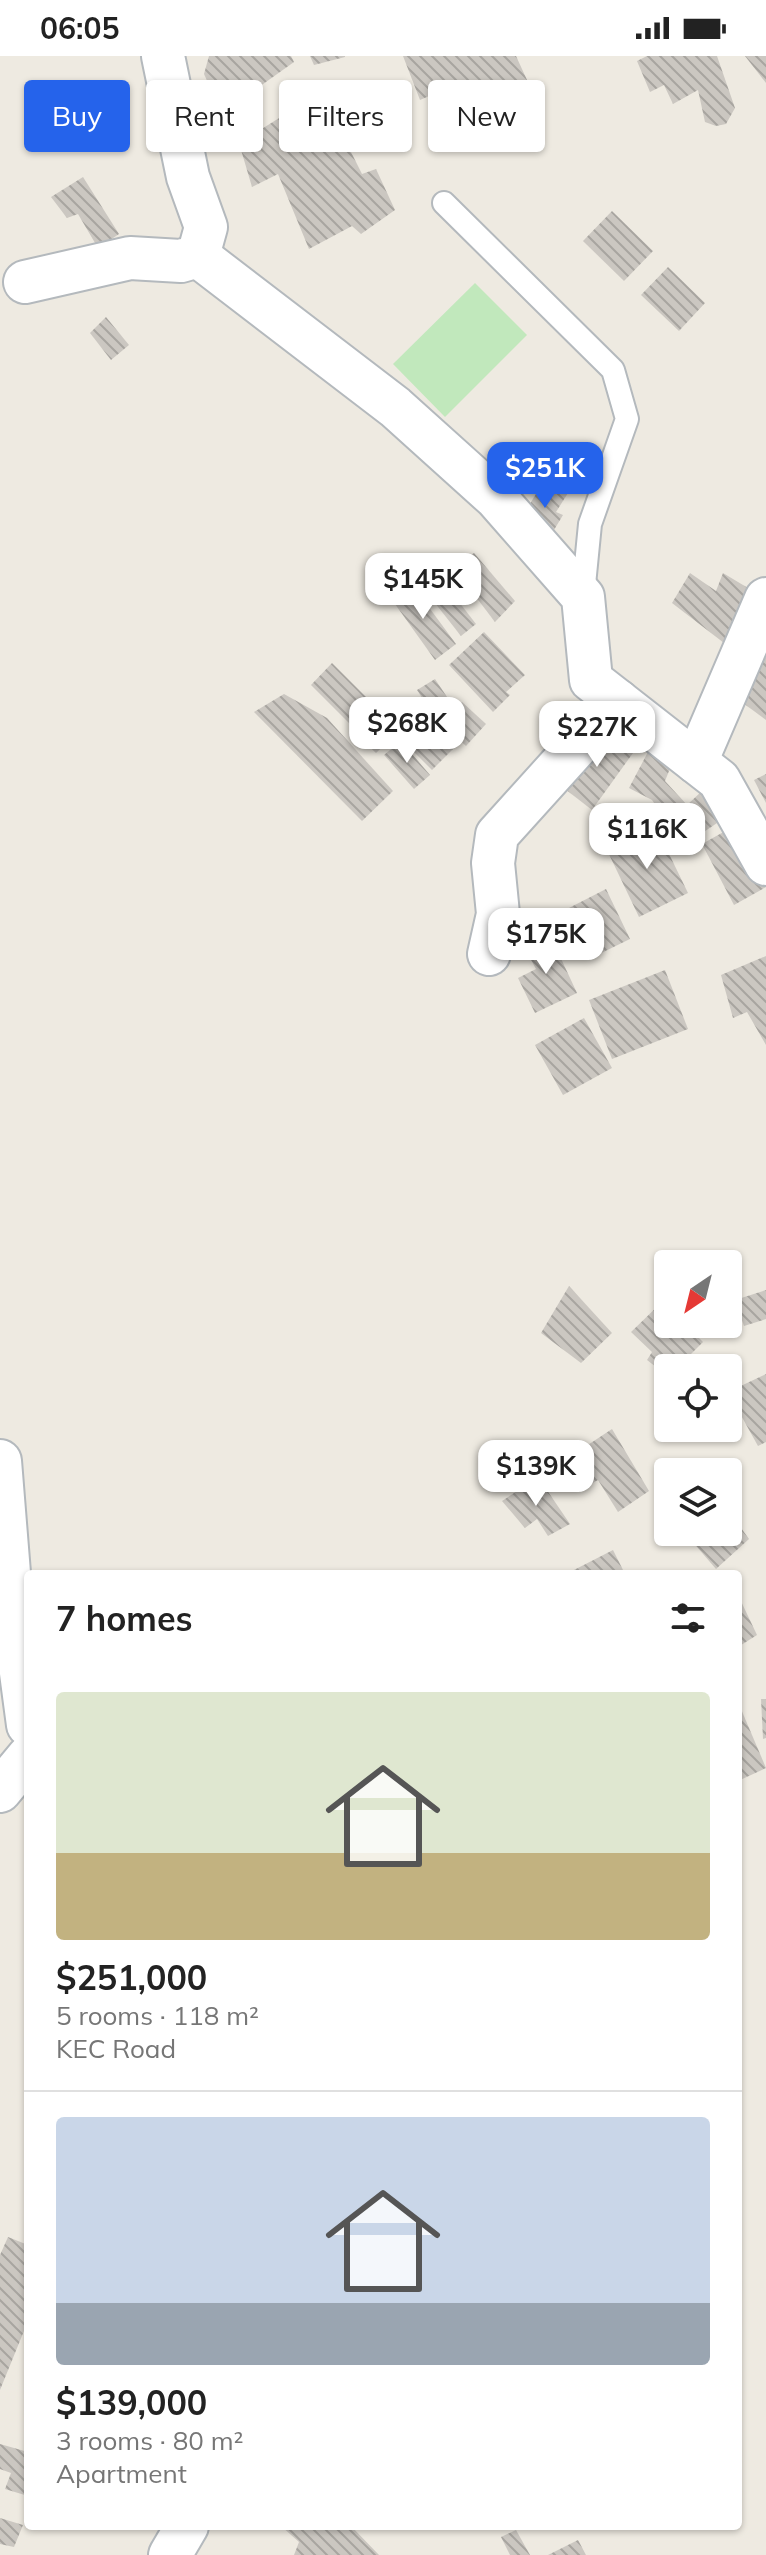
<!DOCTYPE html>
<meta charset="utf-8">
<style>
body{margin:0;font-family:Mulish,sans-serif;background:#f2f2f2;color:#222;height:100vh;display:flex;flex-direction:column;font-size:30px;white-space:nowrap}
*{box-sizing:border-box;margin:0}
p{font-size:26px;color:#767676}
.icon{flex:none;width:44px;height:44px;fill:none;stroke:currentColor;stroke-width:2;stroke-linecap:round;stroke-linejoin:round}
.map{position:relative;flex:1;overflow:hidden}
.side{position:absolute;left:24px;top:1514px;width:718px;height:960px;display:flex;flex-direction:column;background:#fff;border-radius:8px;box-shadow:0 2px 6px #0004}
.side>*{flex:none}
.guide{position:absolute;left:24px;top:24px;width:718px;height:72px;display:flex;gap:16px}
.needle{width:52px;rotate:215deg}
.tools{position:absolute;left:654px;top:1194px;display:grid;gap:16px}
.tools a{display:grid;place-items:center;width:88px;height:88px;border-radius:8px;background:#fff;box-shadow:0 2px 6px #0004;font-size:40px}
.price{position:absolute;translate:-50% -68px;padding:0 18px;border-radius:16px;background:#fff;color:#222;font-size:26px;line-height:52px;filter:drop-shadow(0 2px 4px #0008)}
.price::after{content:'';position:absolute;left:50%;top:48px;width:24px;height:18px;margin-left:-12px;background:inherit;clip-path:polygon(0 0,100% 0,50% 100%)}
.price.on{background:#2563eb;color:#fff}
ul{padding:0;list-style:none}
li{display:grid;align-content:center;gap:16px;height:424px;padding:0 32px}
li+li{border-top:2px solid #e0e0e0}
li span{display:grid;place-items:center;height:248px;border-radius:8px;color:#555}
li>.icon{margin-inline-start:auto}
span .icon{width:144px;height:144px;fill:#fffc;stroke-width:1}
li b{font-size:34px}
h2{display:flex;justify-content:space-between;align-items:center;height:96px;padding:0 32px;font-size:34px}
.pill{padding:0 28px;border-radius:8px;background:#fff;box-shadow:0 2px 6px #0004;font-size:28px;line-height:72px}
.pill.on{background:#2563eb;color:#fff}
.status{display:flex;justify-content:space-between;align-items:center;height:56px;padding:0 40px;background:#fff;direction:ltr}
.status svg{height:22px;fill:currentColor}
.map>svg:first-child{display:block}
.garden{fill:#c1e8bc}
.building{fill:url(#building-back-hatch)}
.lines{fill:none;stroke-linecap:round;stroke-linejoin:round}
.lane-casing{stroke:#b4b9bd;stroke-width:26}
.street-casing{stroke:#b4b9bd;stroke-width:46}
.lane{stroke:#fff;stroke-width:22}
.street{stroke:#fff;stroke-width:42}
</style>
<div class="status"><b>06:05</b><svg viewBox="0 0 49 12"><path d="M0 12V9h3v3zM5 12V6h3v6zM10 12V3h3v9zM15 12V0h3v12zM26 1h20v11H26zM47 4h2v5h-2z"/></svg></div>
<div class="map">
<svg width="766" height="2499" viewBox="0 0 766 2499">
<defs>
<pattern id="building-back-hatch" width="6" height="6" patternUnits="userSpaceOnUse" patternTransform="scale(2)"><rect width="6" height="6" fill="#cbc7c1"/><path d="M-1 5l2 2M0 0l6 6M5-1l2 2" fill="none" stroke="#a8a5a0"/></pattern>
</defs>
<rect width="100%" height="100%" fill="#eeeae1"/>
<polygon class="garden" points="475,227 527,279 445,361 393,308"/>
<g class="building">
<polygon points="209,0 291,0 294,6 238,46 213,38 204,18"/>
<polygon points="310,0 345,0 345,1 314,9"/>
<polygon points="403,0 516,0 539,50 494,76 472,39 452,30 420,44"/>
<polygon points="647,0 717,0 735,52 726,68 716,70 705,66 698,34 673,48 664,29 650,36 637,5"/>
<polygon points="745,0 766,0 766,27"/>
<polygon points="340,24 366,63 344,82 362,118 376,113 395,154 361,178 352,170 309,193 278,118 252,131 239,87"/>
<polygon points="83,121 119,178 98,192 78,158 67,162 51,141"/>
<polygon points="612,155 653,195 624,225 583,185"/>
<polygon points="668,211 705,247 679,275 641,239"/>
<polygon points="106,261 129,289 111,304 90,277"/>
<polygon points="545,423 568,437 556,456 563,459 548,484 519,466"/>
<polygon points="474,497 515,545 495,566 453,511"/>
<polygon points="432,511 476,568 461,580 416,523"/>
<polygon points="690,517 716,535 723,517 748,532 724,587 672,547"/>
<polygon points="411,527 456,588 435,604 390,541"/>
<polygon points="484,576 525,619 506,636 510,639 493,656 449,609"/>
<polygon points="761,599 766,602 766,664 735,641"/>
<polygon points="332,607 379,654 358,676 311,629"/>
<polygon points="435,623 453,650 435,662 417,634"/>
<polygon points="284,638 327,662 393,735 362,765 254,656"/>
<polygon points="462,646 486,668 466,690 442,668"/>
<polygon points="381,655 400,674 376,697 357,679"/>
<polygon points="429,669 453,693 432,714 408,690"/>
<polygon points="601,671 633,697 592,754 560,729"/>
<polygon points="401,685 430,719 414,733 384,699"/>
<polygon points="649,694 671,710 665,725 687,749 702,735 723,763 683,790 652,744 629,732"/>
<polygon points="766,718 766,747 754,724"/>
<polygon points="655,769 688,837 639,861 606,792"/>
<polygon points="736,769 766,819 766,831 734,849 702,788"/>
<polygon points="606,833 630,883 589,903 565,854"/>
<polygon points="550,879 577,937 535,957 518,922 536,913 524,891"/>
<polygon points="766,900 766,989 747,956 733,962 721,919"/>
<polygon points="665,914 688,973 612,1003 589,944"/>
<polygon points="584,962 612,1012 563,1039 535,989"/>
<polygon points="569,1230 612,1277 581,1307 541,1277"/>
<polygon points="766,1234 766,1263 744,1270 735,1244"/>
<polygon points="663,1245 668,1251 668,1268 685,1268 703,1286 677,1312 668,1312 668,1314 662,1308 656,1311 647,1304 652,1296 631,1276"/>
<polygon points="735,1245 741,1267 701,1280 698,1268 728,1268 728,1247"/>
<polygon points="766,1318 766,1386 758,1390 728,1336"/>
<polygon points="612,1373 649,1435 618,1456 598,1424 580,1434 562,1406"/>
<polygon points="538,1421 570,1468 548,1480 537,1463 525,1472 502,1445"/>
<polygon points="728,1454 749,1483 716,1513 684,1476 728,1476"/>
<polygon points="613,1494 625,1518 574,1518 572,1515"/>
<polygon points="738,1539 757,1579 738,1591"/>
<polygon points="761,1643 766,1643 766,1682 763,1683"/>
<polygon points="738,1646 766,1712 738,1725"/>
<polygon points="8,2181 28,2189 28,2265 0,2334 0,2199"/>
<polygon points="0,2388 28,2396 28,2440 5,2433 11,2417 0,2413"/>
<polygon points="0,2462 23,2469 14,2491 0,2488"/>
<polygon points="281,2470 351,2470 379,2499 294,2499 299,2486"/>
<polygon points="516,2474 530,2499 510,2499 501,2481"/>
<polygon points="578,2484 586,2499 548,2499"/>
</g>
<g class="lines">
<defs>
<polyline id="lane" points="444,147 613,314 627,363 590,468 583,539"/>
<g id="street">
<polyline points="198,200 395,351 496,442 583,541 591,624 719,724 766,808"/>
<polyline points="25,226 130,202 181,205 198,200 206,171 188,121 163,0"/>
<polyline points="696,706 766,543"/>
<polyline points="489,898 498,858 493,807 497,779 618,645"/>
<polyline points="0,1405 11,1542 28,1669"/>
<polyline points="0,1735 28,1701"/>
<polyline points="170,2499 187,2470"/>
</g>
</defs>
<use href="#lane" class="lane-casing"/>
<use href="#street" class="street-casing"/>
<use href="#lane" class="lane"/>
<use href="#street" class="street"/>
</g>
</svg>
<div class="tools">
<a><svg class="needle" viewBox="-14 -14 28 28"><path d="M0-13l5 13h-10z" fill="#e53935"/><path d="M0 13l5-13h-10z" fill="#767676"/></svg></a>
<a><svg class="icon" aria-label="locate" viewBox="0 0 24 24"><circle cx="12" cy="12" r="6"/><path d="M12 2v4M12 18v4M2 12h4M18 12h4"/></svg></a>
<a><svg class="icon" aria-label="layers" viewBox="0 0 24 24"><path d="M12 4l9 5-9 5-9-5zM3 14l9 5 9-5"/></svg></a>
</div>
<b class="price on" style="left:545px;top:454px">$251K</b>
<b class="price" style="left:423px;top:565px">$145K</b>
<b class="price" style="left:407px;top:709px">$268K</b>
<b class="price" style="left:597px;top:713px">$227K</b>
<b class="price" style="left:647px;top:815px">$116K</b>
<b class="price" style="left:546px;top:920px">$175K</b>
<b class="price" style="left:536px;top:1452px">$139K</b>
<div class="guide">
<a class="pill on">Buy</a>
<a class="pill">Rent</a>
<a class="pill">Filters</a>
<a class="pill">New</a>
</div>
<section class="side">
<h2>7 homes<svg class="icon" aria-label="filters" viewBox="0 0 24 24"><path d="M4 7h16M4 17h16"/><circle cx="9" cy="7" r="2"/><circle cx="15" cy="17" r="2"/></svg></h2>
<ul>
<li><span style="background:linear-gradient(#dfe7d0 65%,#c2b280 0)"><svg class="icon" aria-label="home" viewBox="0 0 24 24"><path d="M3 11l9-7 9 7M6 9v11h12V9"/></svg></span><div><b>$251,000</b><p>5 rooms · 118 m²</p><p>KEC Road</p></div></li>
<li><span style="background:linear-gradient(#c9d6e8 75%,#9aa5b1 0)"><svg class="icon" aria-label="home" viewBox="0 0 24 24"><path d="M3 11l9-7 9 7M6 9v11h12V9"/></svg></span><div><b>$139,000</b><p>3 rooms · 80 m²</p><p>Apartment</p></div></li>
</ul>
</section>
</div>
